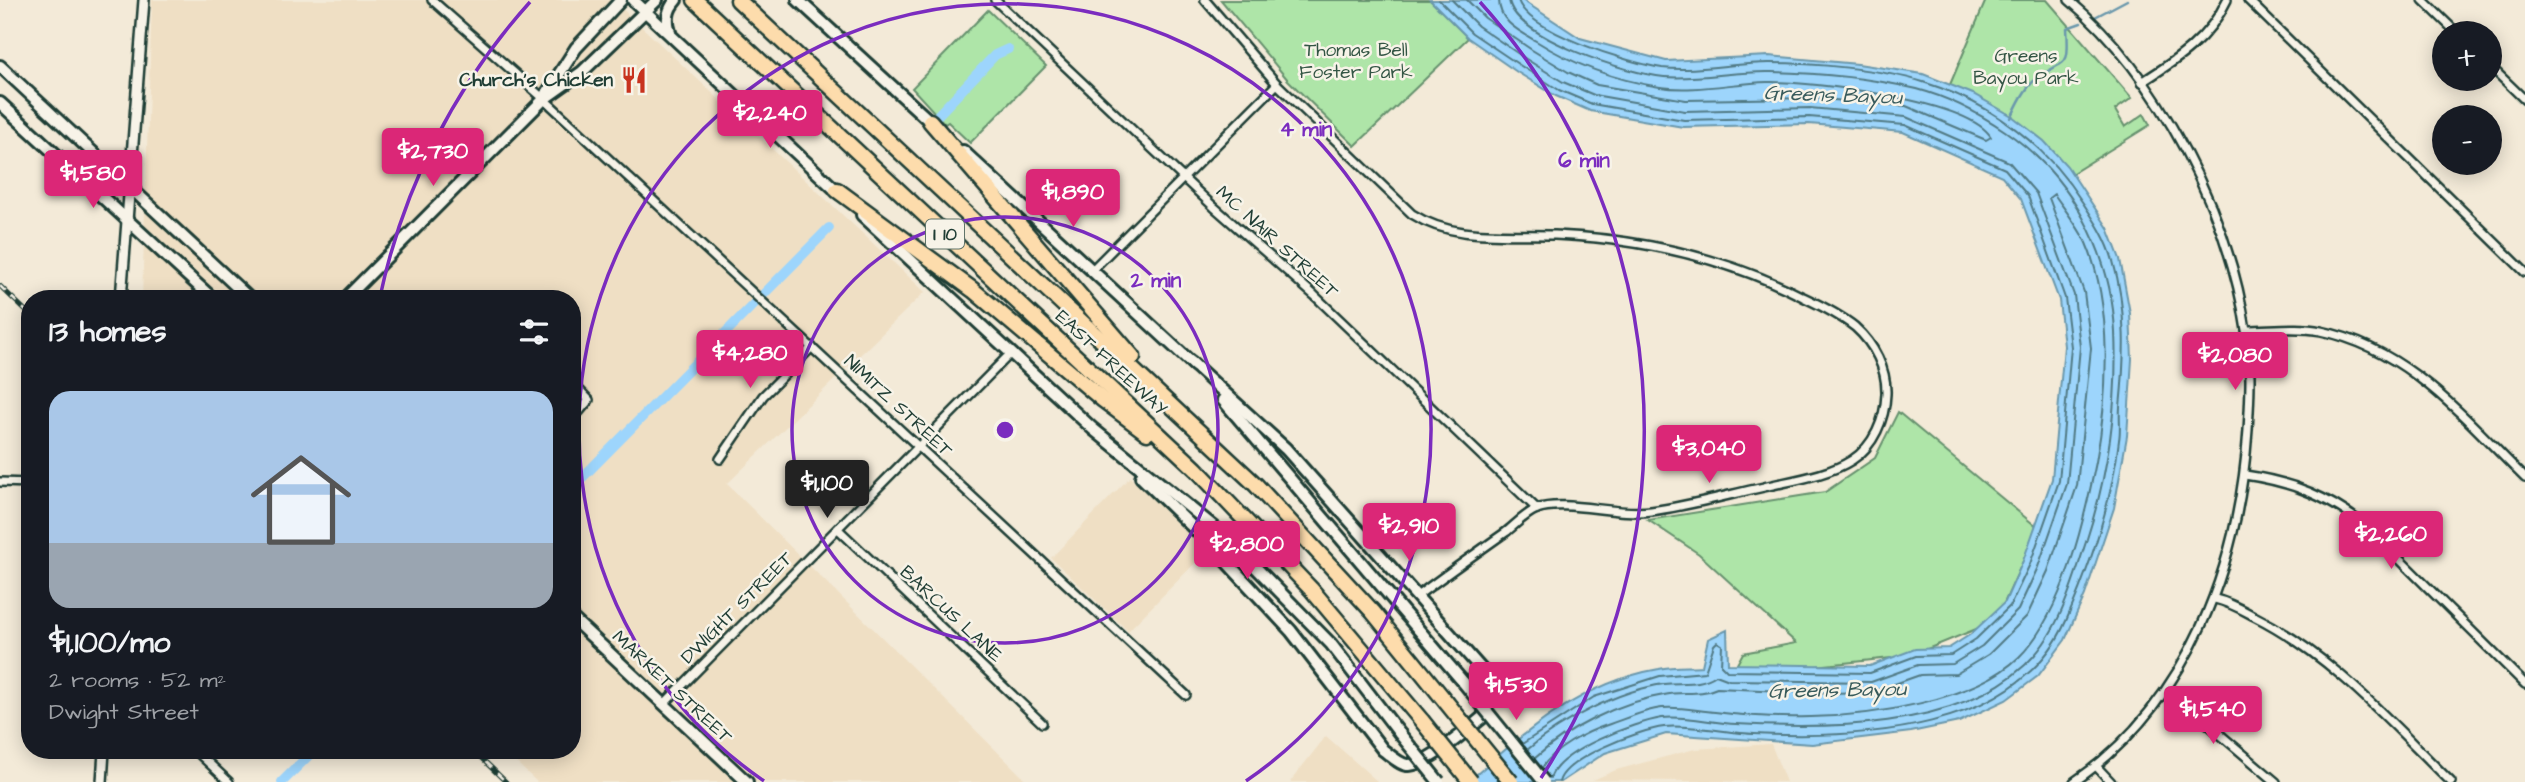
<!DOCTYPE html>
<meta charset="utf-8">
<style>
body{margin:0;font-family:"Architects Daughter",sans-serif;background:#20242c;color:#f1f3f6;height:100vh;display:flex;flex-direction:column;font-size:26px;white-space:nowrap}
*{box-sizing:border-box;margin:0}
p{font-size:23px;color:#9ea1a6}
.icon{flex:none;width:38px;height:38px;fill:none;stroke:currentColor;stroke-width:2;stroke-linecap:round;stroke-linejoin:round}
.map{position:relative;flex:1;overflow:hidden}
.side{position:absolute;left:21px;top:290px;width:560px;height:469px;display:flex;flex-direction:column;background:#171b24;border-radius:28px;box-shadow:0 4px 18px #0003}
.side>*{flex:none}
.controls{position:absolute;left:2432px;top:21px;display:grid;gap:14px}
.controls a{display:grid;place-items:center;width:70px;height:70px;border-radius:50%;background:#171b24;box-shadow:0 4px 18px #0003;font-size:35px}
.price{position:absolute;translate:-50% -60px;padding:0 16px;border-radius:7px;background:#db2777;color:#fff;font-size:23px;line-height:46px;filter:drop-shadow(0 2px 4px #0008)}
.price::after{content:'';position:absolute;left:50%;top:42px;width:21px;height:16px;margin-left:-10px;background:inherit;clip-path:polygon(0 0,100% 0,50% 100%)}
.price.active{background:#222;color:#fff}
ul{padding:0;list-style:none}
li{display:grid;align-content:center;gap:14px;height:371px;padding:0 28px}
li span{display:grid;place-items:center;height:217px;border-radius:21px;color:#555}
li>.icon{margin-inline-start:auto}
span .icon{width:126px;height:126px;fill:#fffc;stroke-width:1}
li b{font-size:30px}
h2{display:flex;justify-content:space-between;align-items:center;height:84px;padding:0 28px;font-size:30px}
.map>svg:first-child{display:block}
.built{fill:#efdfc4}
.green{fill:#aee5a8;stroke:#66916e;stroke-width:2}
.water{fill:#9dd5fc;stroke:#6b98ac;stroke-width:2}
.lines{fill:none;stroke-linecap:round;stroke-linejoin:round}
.shore{stroke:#517a84;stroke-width:2}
.stream{stroke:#6b98ac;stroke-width:2.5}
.canal{stroke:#9dd5fc;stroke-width:10}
.minor-casing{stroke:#1f3d34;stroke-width:12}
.tertiary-casing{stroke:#1f3d34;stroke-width:14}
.secondary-casing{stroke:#1f3d34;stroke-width:16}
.motorway-casing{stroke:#1f3d34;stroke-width:19}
.minor{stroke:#f7f3e8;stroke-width:7}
.tertiary{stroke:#f7f3e8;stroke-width:9}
.secondary{stroke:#f7f3e8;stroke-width:10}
.motorway{stroke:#fddcac;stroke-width:14}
.rail-casing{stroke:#1f3d34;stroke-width:5}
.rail{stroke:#f7f3e8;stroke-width:2.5;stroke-dasharray:8;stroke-linecap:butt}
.secondary-bridge-casing{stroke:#1f3d34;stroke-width:16;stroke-linecap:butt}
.motorway-bridge-casing{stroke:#1f3d34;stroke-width:19;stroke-linecap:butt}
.secondary-bridge{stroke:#f7f3e8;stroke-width:10}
.motorway-bridge{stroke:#fddcac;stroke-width:14}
.ring{fill:none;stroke:#7b2cbf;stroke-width:3.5}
.labels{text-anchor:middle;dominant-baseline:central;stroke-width:5;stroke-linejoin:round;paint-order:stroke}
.shield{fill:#f7f3e8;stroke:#60746a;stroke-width:2}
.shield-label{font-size:18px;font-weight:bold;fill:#1f3d34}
.park-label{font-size:19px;fill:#345645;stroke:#f7f3e8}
.poi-label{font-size:19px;font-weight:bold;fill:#1f3d34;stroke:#f7f3e8;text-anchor:end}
.street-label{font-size:19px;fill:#1f3d34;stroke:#f7f3e8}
.water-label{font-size:21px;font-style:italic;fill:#385b5c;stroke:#f7f3e8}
.centre{fill:#7b2cbf;stroke:#f7f3e8;stroke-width:3.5}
.ring-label{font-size:21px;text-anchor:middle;font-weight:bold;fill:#7b2cbf;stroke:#f7f3e8;stroke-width:5;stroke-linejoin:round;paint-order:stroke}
</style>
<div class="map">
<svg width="2525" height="782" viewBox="0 0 2525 782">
<rect width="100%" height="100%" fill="#f3ead8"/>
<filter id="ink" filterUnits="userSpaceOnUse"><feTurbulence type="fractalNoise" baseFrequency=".0143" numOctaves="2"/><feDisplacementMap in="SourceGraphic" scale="14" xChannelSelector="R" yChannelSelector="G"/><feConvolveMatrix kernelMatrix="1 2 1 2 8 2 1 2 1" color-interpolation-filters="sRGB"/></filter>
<g filter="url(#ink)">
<g class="built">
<polygon points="152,0 613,0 925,292 727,484 1028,782 537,782 504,751 572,751 572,299 142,299"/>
<polygon points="1130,477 1206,552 1128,631 1051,558"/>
<polygon points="1326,736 1378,782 1290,782"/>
<polygon points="1771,744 1786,782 1593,780 1616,770 1695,749"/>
</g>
<g class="green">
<polygon points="1221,0 1430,0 1468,38 1355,146 1288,80"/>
<polygon points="1986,0 2047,0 2132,98 2115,110 2125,127 2144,114 2150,125 2063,179 1946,94"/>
<polygon points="988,10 1046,66 970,143 948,122 945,124 912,88"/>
<polygon points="1898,412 2038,528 1996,621 1910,656 1731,675 1743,653 1796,643 1699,554 1648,520 1825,492 1875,458"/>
</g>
<path class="water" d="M 1430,0 L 1522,0 L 1580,38 L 1666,61 L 1769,56 L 1858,64 L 1923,74 L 1973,94 L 2012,116 L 2044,141 L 2067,166 L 2108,228 L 2120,259 L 2130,313 L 2132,359 L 2127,436 L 2114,508 L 2085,595 L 2065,640 L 2038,676 L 2006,700 L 1959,722 L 1911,732 L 1812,744 L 1666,734 L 1605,753 L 1561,782 L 1468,782 C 1524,732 1583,682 1659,669 C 1673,666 1688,667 1702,666 L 1708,639 L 1727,630 L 1728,664 L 1870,666 L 1915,649 L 1949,648 L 1971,634 L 2005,602 L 2023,561 L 2052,479 L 2064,346 L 2059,300 L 2021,199 L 2002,176 L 1903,132 L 1809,124 L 1683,127 L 1590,111 L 1556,96 L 1517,72 L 1468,38 Z"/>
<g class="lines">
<g class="shore">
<polyline points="1439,0 1472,33 1521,66 1559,90 1592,104 1684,120 1809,117 1905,125 2005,169 2028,196 2065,298 2071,347 2059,481 2030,564 2010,606 1976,639 1951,655 1916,656 1870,673 1727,671 1721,665 1722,645 1717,642 1714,645 1705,672 1660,676 1594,697 1522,744"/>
<path d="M 1452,0 L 1478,26 L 1526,59 L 1563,82 L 1594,95 L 1685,111 L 1810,108 L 1906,117 L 2009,162 L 2036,193 L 2074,295 L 2080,347 L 2067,484 L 2038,567 L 2018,610 L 1982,646 L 1953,664 L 1918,665 L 1871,682 L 1729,680 L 1716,675 C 1700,686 1682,682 1664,684 C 1620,690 1560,721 1527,750"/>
<path d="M 1467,0 L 1485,18 L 1532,50 L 1568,72 L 1597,85 L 1686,100 L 1810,98 L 1906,106 L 1986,140 L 1991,137 C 1969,100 1810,81 1767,82 C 1733,83 1694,92 1660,87 C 1615,80 1574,65 1536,41 C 1519,31 1499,22 1499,0"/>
<path d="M 1509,0 C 1514,38 1630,74 1664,77 C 1699,80 1735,71 1771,72 C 1818,73 1871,78 1917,89 C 1947,97 1980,114 2005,131 C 2072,177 2111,252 2115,332 C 2118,402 2108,475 2086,542 C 2072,584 2059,634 2025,665 C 1955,730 1825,729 1736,724 C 1712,723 1685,715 1662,718 C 1633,723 1560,750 1550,778"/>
<path d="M 1518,0 C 1527,32 1630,63 1662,68 C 1697,72 1734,63 1769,63 C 1812,63 1882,69 1923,82 C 1991,103 2045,144 2083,203 C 2095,221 2107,239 2113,261 C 2127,309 2125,359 2120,407 C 2119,418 2121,429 2119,440 C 2112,502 2091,564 2066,621 C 2017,733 1860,739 1754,734 C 1729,733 1687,724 1664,727 C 1639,730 1565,758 1559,782"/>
<path d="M 1534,759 C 1568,728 1619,702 1664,695 C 1682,691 1700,696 1717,688 L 1828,693 L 1872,692 L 1920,675 L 1956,674 L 1989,654 L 2027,616 L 2048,571 L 2077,486 L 2091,348 L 2084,292 L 2049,198 L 2054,194 C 2065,210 2078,226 2086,243 C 2113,305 2108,397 2096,462 C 2084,521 2063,614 2019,657 C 1974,701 1872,716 1810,717 C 1779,718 1746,716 1715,712 C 1699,711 1679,706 1662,708 C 1644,710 1625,719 1607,725 C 1586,732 1553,749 1542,768"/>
</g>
<g class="stream">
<polyline points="2095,17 2127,0"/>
<path d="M 2011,118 C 2017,105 2025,88 2036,79 C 2065,57 2070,72 2067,28 L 2081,23"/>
</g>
<g class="canal">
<polyline points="937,116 995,55 1008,49"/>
<polyline points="572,488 829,228"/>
<polyline points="282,782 313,751"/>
</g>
<defs>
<g id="minor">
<polyline points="432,0 544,99 1186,695"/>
<polyline points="995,0 1214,207 1314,295 1537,509"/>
<path d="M 1205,0 L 1277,84 L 1412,214 C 1454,241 1506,233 1555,235 C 1642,239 1725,257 1803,297 C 1820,305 1840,315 1855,327 C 1874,344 1887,369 1886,394 C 1885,419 1874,446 1852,460 C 1827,476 1793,480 1764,487 C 1727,495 1689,506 1651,511 C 1618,516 1564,499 1537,509 C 1526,513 1515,525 1506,532 C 1476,553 1447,574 1417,596"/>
<path d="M 2069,0 C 2159,76 2229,214 2246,330 C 2252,362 2250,397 2248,430 C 2239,565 2189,703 2074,782"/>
<polyline points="2248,0 2525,272"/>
<polyline points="2423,0 2457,33"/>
<polyline points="2490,66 2525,100"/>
<path d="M 2142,82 C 2177,60 2209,39 2227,0"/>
<polyline points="1093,269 1277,84"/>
<path d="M 2247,330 C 2270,330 2298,326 2321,331 C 2409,349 2464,418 2525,478"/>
<polyline points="572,382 589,400 572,420"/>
<polyline points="720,459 763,396 812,347"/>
<path d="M 2245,475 C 2293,482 2329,497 2367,527 L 2525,684"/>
<polyline points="0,482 30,483"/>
<polyline points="838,529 1042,723"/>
<path d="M 2215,599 C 2229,602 2241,609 2254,616 C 2332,655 2389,721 2451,782"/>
<polyline points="2165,693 2196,714 2276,782"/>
<polyline points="664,704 1009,355"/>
<polyline points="196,751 229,782"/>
<polyline points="2096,766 2111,782"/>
</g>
<g id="tertiary">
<polyline points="121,299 144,0"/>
<polyline points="102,782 104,751"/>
</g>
<g id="secondary">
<polyline points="633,0 840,194"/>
<polyline points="798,0 935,126"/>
<path d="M 670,32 C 666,20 667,10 676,0"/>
<polyline points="0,66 250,299"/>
<polyline points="547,93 576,48 621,0"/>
<polyline points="0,103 213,299"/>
<polyline points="963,151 1195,366"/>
<polyline points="862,215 1093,429 1225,536 1331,644 1400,734"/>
<polyline points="345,299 544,99 582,72 657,0"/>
<polyline points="1223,400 1464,683"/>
<path d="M 1141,477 L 1208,542 L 1291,631 L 1383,750 C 1390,755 1399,764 1407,765 C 1425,767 1468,729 1483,717 L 1490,687 L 1483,671 L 1286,449 L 1191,362"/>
<polyline points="572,618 747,782"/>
</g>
<g id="motorway">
<polyline points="695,0 1196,469 1311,589 1422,721"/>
<polyline points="738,0 1256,485 1373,612 1446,702"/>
<polyline points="930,121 1133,357"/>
<polyline points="837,190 973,290 1103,400 1147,433"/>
</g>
</defs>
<use href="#minor" class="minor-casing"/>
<use href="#tertiary" class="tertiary-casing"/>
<use href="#secondary" class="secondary-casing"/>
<use href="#motorway" class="motorway-casing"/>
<use href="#minor" class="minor"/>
<use href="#tertiary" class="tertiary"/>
<use href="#secondary" class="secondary"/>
<use href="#motorway" class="motorway"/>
<defs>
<g id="rail">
<polyline points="0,286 30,315"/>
<polyline points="474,751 506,782"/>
</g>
</defs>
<use href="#rail" class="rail-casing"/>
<use href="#rail" class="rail"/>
<defs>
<g id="secondary-bridge">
<polyline points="1464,683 1544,782"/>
<polyline points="1400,734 1439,782"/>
</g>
<g id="motorway-bridge">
<polyline points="1446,702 1511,782"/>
<polyline points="1422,721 1471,782"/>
</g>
</defs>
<use href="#secondary-bridge" class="secondary-bridge-casing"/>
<use href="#motorway-bridge" class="motorway-bridge-casing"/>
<use href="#secondary-bridge" class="secondary-bridge"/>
<use href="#motorway-bridge" class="motorway-bridge"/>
</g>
</g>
<g class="ring">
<circle cx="1005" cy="430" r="213"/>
<path d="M764 781A426 426 0 1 1 1246 781"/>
<path d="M380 297A639 639 0 0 1 530 2M1480 2A639 639 0 0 1 1541 778"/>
</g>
<defs>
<symbol id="restaurant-bare" viewBox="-9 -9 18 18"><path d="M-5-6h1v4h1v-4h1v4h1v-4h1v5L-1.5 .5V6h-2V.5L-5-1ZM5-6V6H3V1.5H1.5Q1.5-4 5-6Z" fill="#c8321e" stroke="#f7f3e8" stroke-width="2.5" paint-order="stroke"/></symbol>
</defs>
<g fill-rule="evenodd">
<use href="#restaurant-bare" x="615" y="61" width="38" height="38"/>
</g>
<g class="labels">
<rect class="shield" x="926" y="219.5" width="38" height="29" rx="5"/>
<g class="shield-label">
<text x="945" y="234">I 10</text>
</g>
<g class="park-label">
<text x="1356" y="50">Thomas Bell<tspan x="1356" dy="22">Foster Park</tspan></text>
<text x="2026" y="56">Greens<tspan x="2026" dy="22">Bayou Park</tspan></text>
</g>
<g class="poi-label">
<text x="613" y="80">Church's Chicken</text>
</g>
<g class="street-label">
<text transform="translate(1277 242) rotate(42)">MC NAIR STREET</text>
<text transform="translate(1111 363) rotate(43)">EAST FREEWAY</text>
<text transform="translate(898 406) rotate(43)">NIMITZ STREET</text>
<text transform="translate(737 608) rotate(-45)">DWIGHT STREET</text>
<text transform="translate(951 614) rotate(43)">BARCUS LANE</text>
<text transform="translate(672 687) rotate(43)">MARKET STREET</text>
</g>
<g class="water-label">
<text transform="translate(1833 95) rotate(2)">Greens Bayou</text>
<text transform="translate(1837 690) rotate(-1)">Greens Bayou</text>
</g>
</g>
<circle cx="1005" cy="430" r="10" class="centre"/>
<g class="ring-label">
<text x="1306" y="136">4 min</text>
<text x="1584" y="167">6 min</text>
<text x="1156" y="287">2 min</text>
</g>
</svg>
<div class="controls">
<a>+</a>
<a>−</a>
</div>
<b class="price" style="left:770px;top:150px">$2,240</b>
<b class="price" style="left:433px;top:188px">$2,730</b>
<b class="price" style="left:93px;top:210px">$1,580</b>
<b class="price" style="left:1073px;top:229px">$1,890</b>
<b class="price" style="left:750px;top:390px">$4,280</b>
<b class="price" style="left:2235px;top:392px">$2,080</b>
<b class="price" style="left:1709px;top:485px">$3,040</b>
<b class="price active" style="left:827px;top:520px">$1,100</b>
<b class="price" style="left:1409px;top:563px">$2,910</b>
<b class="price" style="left:2391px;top:571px">$2,260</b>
<b class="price" style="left:1247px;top:581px">$2,800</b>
<b class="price" style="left:1516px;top:722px">$1,530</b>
<b class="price" style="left:2213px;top:746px">$1,540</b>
<section class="side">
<h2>13 homes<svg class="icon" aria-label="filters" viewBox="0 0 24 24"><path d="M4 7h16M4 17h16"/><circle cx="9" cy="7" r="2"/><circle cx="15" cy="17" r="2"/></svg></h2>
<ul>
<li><span style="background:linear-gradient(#a9c7e8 70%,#9aa5b1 0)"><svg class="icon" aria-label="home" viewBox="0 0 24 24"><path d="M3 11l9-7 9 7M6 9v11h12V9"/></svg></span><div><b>$1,100/mo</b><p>2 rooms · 52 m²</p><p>Dwight Street</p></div></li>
</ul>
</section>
</div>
